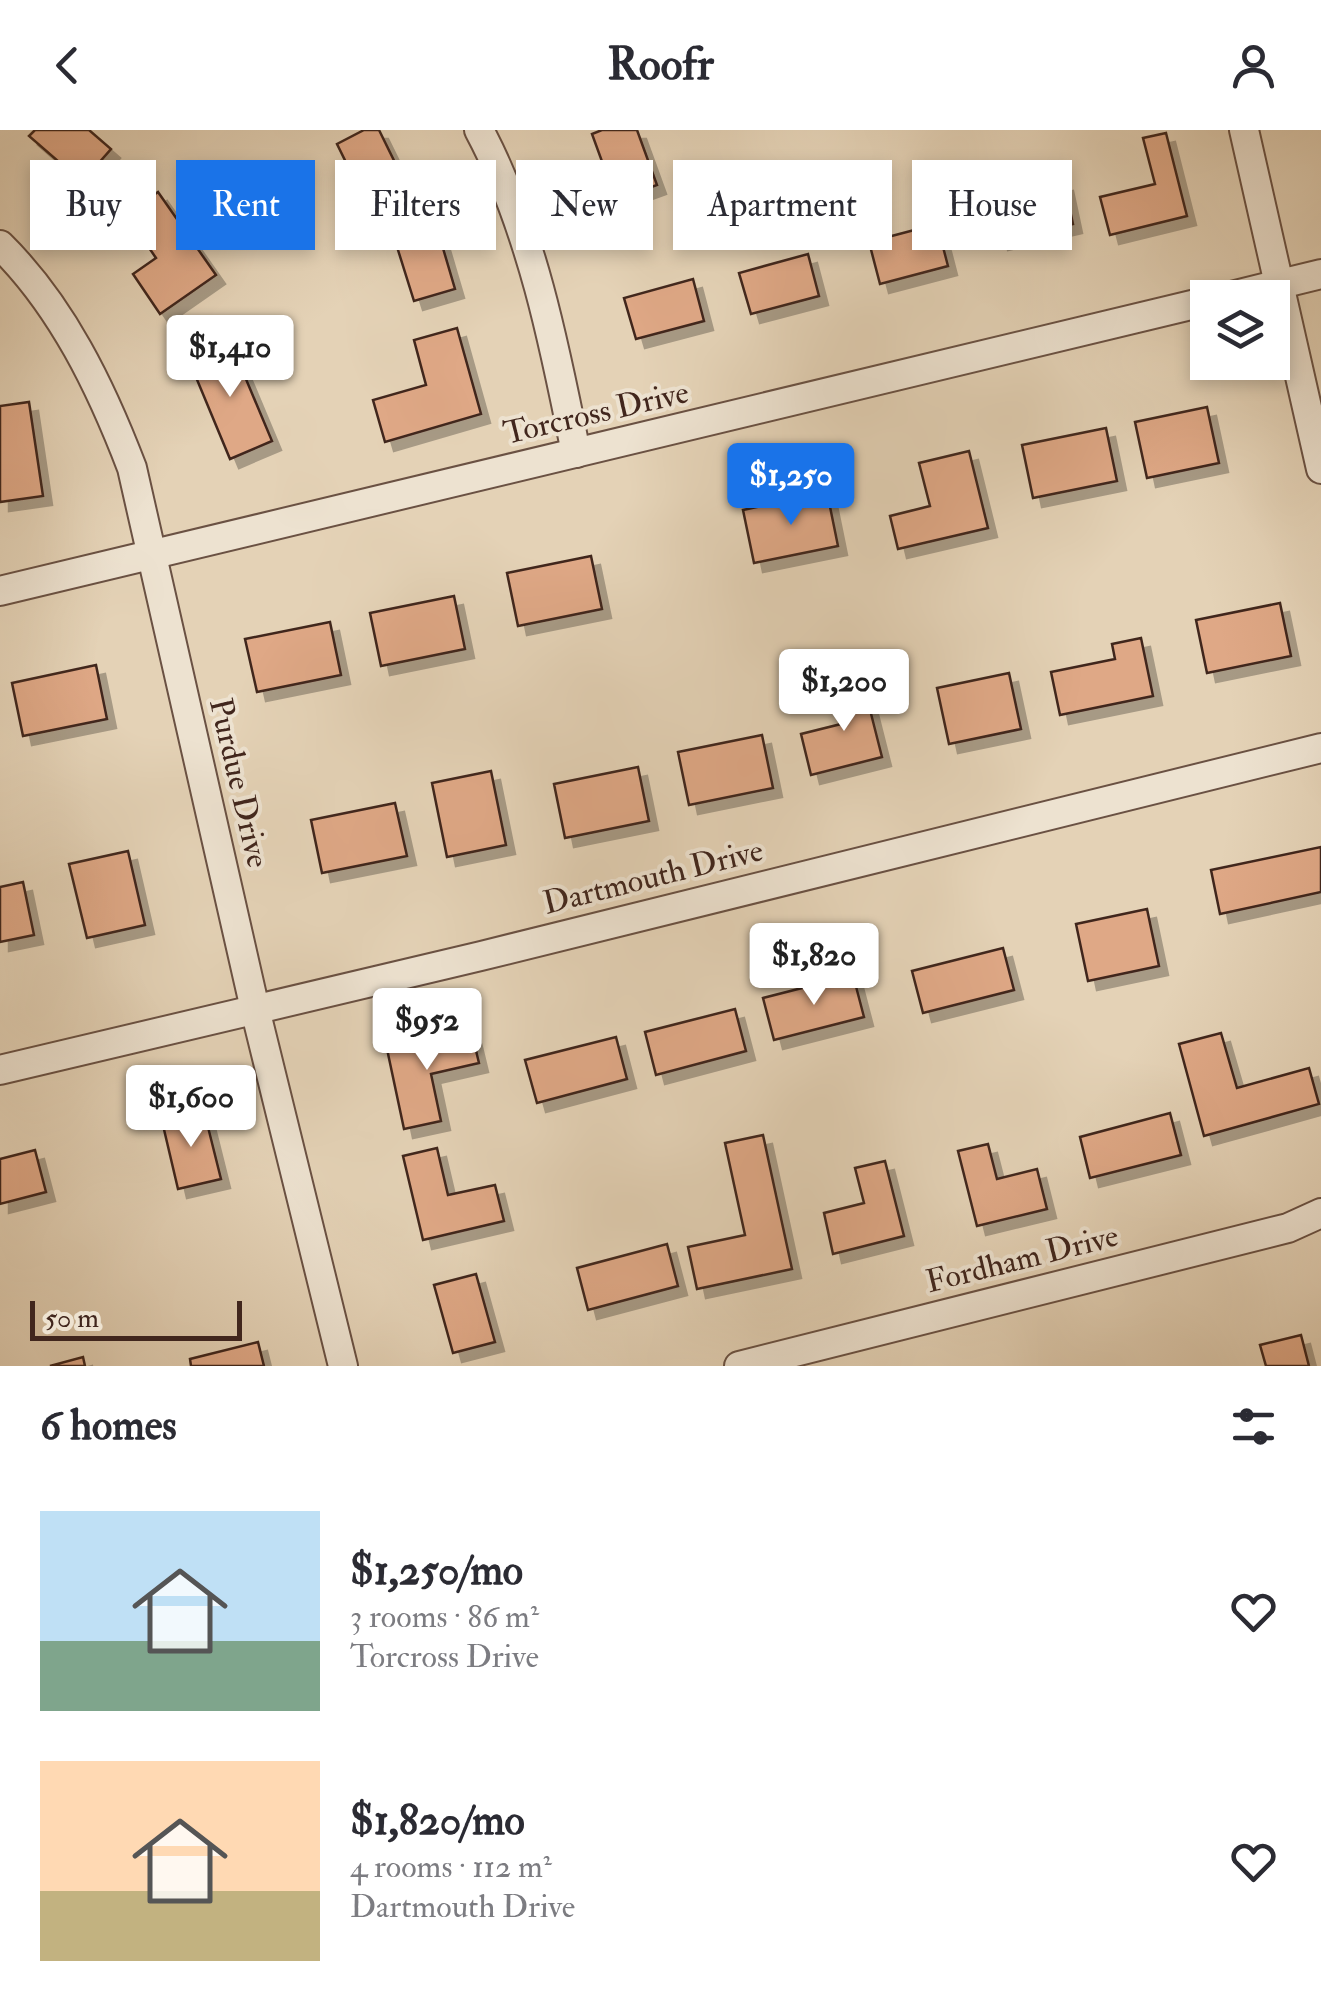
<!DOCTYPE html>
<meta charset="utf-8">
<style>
body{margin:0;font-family:"IM FELL Double Pica",serif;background:#f2f2f3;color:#2b2b33;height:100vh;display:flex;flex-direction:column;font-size:38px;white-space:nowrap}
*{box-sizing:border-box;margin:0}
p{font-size:32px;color:#7c7c81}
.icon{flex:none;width:55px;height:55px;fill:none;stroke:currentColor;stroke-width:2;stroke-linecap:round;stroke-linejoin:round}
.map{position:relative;height:1236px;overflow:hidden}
.details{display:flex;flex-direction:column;background:#fff;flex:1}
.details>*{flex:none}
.top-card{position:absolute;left:30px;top:30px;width:1262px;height:90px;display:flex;gap:20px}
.tools{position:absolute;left:1190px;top:150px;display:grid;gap:20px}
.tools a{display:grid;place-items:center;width:100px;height:100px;border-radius:0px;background:#fff;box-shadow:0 5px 15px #0003;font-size:50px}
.scale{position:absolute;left:30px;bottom:25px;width:212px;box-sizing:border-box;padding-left:10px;border:5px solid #41261d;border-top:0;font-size:28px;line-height:35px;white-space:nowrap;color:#41261d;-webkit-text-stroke:8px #ede2d0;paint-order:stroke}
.price{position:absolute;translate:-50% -85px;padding:0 22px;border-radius:10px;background:#fff;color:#222;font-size:32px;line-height:65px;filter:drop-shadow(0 2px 5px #0008)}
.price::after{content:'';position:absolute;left:50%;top:60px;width:30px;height:22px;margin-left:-15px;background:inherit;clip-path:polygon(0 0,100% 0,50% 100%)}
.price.on{background:#1a73e8;color:#fff}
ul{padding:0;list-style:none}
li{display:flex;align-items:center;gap:30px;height:250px;padding:0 40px}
li span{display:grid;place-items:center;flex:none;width:280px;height:200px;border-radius:0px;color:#555}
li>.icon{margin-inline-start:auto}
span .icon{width:120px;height:120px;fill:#fffc;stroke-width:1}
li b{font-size:42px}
h2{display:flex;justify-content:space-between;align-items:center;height:120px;padding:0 40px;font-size:42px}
.pill{padding:0 35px;border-radius:0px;background:#fff;box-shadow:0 5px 15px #0003;font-size:35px;line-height:90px}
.pill.on{background:#1a73e8;color:#fff}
header{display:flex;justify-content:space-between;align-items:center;height:130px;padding:0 40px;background:#fff;font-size:45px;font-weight:700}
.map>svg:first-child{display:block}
.building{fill:#dfa886;stroke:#41261d;stroke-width:2.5;filter:url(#shadow)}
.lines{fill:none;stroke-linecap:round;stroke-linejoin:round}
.minor-casing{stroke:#6a5143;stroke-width:32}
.minor{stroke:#ede2d0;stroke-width:28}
.labels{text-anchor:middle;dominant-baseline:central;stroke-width:8;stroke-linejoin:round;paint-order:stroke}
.street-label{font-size:32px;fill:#41261d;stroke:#ede2d0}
</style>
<header><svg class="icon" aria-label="back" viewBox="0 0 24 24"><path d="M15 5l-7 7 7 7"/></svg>Roofr<svg class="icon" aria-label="person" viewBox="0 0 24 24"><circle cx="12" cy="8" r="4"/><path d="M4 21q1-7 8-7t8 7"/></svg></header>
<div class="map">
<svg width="1321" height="1236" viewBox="0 0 1321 1236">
<defs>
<filter id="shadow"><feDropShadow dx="9" dy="9" stdDeviation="0" flood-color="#0004"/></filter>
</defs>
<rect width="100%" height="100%" fill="#e4d2b6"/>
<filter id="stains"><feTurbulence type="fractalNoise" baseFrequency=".002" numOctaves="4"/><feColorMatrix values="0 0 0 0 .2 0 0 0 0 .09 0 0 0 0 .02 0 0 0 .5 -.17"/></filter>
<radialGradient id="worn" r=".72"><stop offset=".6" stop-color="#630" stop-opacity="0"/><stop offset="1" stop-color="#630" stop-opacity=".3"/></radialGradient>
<g class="building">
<polygon points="35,0 89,0 111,19 82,52 29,6"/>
<polygon points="364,0 379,0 407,57 368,77 337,14"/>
<polygon points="602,0 637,0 657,55 616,70 592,4"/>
<polygon points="1166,3 1187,86 1110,105 1100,67 1155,54 1143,8"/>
<polygon points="1029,43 1033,59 1064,52 1073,94 999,111 986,53"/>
<polygon points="158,62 216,145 160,184 133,144 156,128 126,84"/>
<polygon points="435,91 455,159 414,171 393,104"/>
<polygon points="937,94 948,136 880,154 869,112"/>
<polygon points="808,124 819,166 751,184 739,143"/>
<polygon points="693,149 704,191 636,209 624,168"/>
<polygon points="457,198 481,284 385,312 373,270 426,255 414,210"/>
<polygon points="230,211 272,311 230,329 188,228"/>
<polygon points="29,272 43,366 0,372 0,276"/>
<polygon points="1207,277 1219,333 1147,348 1135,292"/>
<polygon points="1106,298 1117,351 1033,368 1022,315"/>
<polygon points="969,321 988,398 898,419 890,386 930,376 919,333"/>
<polygon points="827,362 838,416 754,433 743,380"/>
<polygon points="591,426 602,479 518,496 507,443"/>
<polygon points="454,466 465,519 381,536 370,483"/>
<polygon points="1280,473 1291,526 1207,543 1196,490"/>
<polygon points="330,492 341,545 257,562 245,509"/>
<polygon points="1141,508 1153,566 1060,585 1051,542 1115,529 1112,514"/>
<polygon points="96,535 107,589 23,606 12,553"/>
<polygon points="1009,543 1021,599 949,614 937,558"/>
<polygon points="863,552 882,627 811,645 801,604 841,594 833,559"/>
<polygon points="762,605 773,658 689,675 678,622"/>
<polygon points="638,637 649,691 565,708 554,654"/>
<polygon points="491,641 506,715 447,727 432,653"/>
<polygon points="395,673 407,726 322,743 311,690"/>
<polygon points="1321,717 1321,762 1220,784 1211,740"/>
<polygon points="128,721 145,795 87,808 69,734"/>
<polygon points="23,752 34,805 0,812 0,757"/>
<polygon points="1147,779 1159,836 1088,851 1076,794"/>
<polygon points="1003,818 1014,860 923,883 912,841"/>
<polygon points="853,845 864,887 774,910 763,868"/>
<polygon points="735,879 746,921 656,945 645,902"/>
<polygon points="471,900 479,933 431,944 441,991 404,999 387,919"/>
<polygon points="1221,903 1237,958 1309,938 1319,974 1204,1006 1179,914"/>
<polygon points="616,907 627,949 537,973 525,930"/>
<polygon points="204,981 221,1049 178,1059 162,991"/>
<polygon points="1170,983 1181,1025 1090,1048 1080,1007"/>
<polygon points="763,1005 792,1139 697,1159 688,1117 745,1105 725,1013"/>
<polygon points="988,1014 997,1049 1037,1039 1047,1079 977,1096 958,1021"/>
<polygon points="437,1018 448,1065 495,1055 504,1091 423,1110 403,1026"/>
<polygon points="35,1020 46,1062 0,1074 0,1029"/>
<polygon points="885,1031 904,1106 833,1124 824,1083 864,1073 855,1038"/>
<polygon points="667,1114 678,1156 588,1180 577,1138"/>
<polygon points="476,1144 495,1212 453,1223 434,1155"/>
<polygon points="1301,1205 1309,1236 1266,1236 1260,1215"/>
<polygon points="258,1212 264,1236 191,1236 190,1229"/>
<polygon points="83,1227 85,1236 50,1236"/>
</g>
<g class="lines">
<defs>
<g id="minor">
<path d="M 479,0 C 531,97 555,217 576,323"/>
<polyline points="1244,0 1321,339"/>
<path d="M 0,115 C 62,176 101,257 132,338 L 255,879 L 343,1236"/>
<polyline points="1223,168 1321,144"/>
<polyline points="0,461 1208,171"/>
<polyline points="0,940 481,826 1321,618"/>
<polyline points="739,1236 1288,1098 1321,1083"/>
</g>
</defs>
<use href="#minor" class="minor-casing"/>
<use href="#minor" class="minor"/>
</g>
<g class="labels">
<g class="street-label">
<text transform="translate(596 283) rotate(-13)">Torcross Drive</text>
<text transform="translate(239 653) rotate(77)">Purdue Drive</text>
<text transform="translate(653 747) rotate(-14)">Dartmouth Drive</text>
<text transform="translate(1022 1129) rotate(-14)">Fordham Drive</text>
</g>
</g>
<rect width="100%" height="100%" filter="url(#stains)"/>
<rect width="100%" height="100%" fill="url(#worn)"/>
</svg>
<div class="tools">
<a><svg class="icon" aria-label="layers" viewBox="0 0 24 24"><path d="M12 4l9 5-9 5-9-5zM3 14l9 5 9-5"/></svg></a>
</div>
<div class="scale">50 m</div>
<b class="price" style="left:230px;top:270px">$1,410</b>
<b class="price on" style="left:791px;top:398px">$1,250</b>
<b class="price" style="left:844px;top:604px">$1,200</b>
<b class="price" style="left:814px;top:878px">$1,820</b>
<b class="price" style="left:427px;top:943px">$952</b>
<b class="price" style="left:191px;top:1020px">$1,600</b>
<div class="top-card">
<a class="pill">Buy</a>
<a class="pill on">Rent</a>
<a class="pill">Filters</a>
<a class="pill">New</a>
<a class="pill">Apartment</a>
<a class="pill">House</a>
</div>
</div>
<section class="details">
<h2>6 homes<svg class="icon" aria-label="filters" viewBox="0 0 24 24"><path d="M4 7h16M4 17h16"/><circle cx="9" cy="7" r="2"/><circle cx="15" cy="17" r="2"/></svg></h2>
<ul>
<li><span style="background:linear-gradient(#bfe0f5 65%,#7fa58c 0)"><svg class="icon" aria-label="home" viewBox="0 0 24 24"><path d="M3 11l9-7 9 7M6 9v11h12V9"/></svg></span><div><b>$1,250/mo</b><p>3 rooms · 86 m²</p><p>Torcross Drive</p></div><svg class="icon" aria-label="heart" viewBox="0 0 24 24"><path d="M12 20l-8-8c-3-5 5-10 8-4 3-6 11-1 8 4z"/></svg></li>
<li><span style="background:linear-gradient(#ffd9b3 65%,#c2b280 0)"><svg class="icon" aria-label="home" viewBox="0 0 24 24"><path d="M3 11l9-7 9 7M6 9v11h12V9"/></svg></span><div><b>$1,820/mo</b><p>4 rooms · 112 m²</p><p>Dartmouth Drive</p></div><svg class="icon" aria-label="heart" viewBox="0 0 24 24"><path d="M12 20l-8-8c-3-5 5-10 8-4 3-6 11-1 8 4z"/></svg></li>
</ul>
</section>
